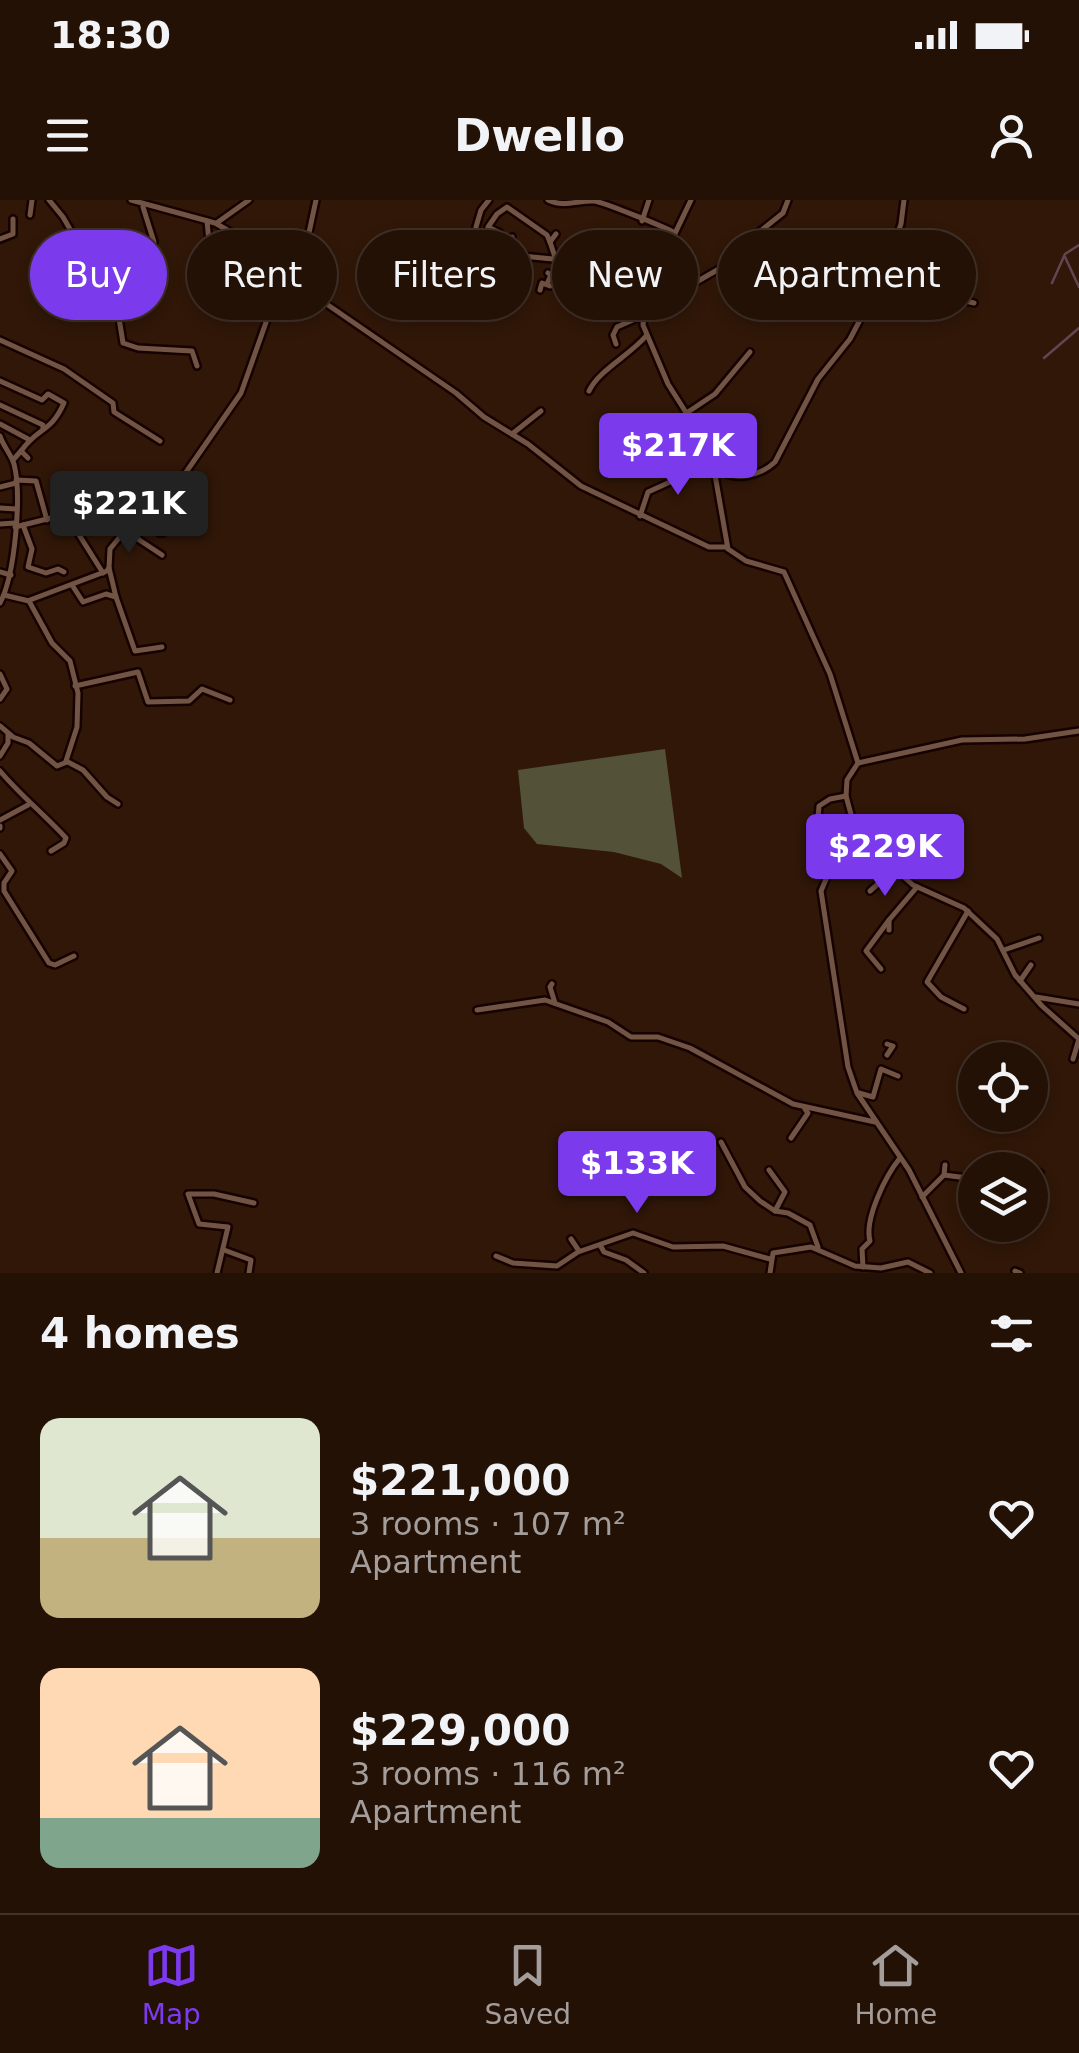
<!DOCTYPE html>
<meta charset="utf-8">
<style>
body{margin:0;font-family:"DejaVu Sans",sans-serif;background:#2c1a10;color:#f1f3f6;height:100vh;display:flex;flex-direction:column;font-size:38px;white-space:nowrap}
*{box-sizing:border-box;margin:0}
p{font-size:32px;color:#a39d9b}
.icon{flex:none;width:55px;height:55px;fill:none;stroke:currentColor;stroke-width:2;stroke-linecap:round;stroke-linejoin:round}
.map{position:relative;height:1073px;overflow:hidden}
.drawer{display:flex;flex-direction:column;background:#241106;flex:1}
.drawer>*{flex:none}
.top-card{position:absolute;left:30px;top:30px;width:1020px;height:90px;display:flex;gap:20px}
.fabs{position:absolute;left:958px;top:842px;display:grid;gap:20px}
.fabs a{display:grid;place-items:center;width:90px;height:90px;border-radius:50%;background:#241106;box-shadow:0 5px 15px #0003,0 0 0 2px #413128;font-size:50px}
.price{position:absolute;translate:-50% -85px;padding:0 22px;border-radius:10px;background:#7c3aed;color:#fff;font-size:32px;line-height:65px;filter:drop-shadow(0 2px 5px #0008)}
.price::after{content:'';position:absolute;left:50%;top:60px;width:30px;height:22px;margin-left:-15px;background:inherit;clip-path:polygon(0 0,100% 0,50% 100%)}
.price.selected{background:#222;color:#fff}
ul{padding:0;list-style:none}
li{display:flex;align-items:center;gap:30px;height:250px;padding:0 40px}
li span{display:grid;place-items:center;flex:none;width:280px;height:200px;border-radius:20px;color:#555}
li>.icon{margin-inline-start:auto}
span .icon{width:120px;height:120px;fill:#fffc;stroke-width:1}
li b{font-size:42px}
h2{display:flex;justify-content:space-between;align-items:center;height:120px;padding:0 40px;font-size:42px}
.chip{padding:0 35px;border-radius:45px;background:#241106;box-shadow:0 5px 15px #0003,0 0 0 2px #413128;font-size:35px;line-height:90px}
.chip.selected{background:#7c3aed;color:#fff}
.status{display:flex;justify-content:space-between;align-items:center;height:70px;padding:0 50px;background:#241106;direction:ltr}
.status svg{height:28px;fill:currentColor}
header{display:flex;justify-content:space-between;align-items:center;height:130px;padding:0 40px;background:#241106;font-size:45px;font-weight:700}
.dock{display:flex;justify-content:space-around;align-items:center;height:140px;border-top:2px solid #413128;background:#241106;font-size:28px;color:#a39d9b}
.dock a{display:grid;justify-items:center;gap:5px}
.dock .selected{color:#7c3aed}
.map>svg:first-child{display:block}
.forest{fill:#535238}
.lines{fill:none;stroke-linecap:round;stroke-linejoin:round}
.stream{stroke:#604651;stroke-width:2.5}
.minor-casing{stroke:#160200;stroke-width:10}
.minor{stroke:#725445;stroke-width:5}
</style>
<div class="status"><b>18:30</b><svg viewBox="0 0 49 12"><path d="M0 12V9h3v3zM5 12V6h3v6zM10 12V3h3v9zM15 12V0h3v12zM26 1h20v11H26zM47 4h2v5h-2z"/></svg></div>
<header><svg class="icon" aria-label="menu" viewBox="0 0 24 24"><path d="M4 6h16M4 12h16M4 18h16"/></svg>Dwello<svg class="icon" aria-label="person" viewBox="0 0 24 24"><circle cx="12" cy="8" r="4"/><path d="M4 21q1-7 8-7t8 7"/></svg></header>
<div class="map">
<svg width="1079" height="1073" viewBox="0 0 1079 1073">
<rect width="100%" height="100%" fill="#301708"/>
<polygon class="forest" points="665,549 682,678 661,664 614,652 537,644 524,628 518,570"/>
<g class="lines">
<g class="stream">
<polyline points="1065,57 1079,87"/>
<polyline points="1052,83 1065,54 1079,45"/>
<polyline points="1044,158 1079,128"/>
</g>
<defs>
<g id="minor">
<polyline points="49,0 63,17 82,50 84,68 119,118 123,143 138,148 192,151 197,166"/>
<polyline points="131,0 215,23 250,43 273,65 277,73 275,97 241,193 182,278 144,307 110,349 109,368 116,397 135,451 162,447"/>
<path d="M 548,0 C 564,8 578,0 594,1 C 603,2 665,27 675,33"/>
<polyline points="691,0 646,94 643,125 668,184 711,252 728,349 746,361 784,372 830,474 858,563 847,580 846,596 852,618 821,691 848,867 857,893 909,970 961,1073"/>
<polyline points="143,7 154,42"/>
<polyline points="30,15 32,0"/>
<polyline points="207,21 211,63"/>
<polyline points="642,21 649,0"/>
<polyline points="218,22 249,0"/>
<polyline points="476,27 481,10 489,0"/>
<polyline points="512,37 506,52 519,55"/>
<polyline points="0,39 13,34 13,19"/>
<polyline points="471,51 492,66 509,72 522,56 553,59 567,67"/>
<polyline points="507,53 498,49 500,33 488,27 497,14 507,7 547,35 550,42"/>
<polyline points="209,56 219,58 221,89"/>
<polyline points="889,59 941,95 974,103"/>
<polyline points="237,60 238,36"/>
<polyline points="556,60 550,42 556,34"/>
<polyline points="277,67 289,72 328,105 456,193 484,217 528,244 581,286 709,347 727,347"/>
<polyline points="277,67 307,42 316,0"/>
<polyline points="653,77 679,92 738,58 758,33 783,13 788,0"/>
<polyline points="547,84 551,75 548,73"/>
<polyline points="540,90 542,83 550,86"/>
<polyline points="62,101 78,46"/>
<polyline points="86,110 92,114 108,99"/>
<polyline points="0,140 64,169 113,203 114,212 160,241"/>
<polyline points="616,144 613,135 617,127 642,116"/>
<path d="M 0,181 L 42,200 L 48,194 L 64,203 C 50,234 39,226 21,251"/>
<path d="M 589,191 C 599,170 630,155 646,136"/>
<polyline points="0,205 43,225 43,229"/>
<polyline points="688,212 715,194 750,152"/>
<polyline points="0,224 28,239"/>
<polyline points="512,234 541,211"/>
<path d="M 0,236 C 3,246 11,254 14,264 C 22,295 15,375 0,403"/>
<polyline points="13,260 21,251 28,258"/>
<path d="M 716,267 C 732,283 760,276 775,262 L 818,179 L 850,139 L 881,80 L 901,24 L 904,0"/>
<polyline points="16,280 36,281 47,320"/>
<polyline points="0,287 16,283"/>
<polyline points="0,308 16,309"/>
<polyline points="77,311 81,325 87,330"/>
<polyline points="138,313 159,333 163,333"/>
<polyline points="66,314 103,373"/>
<polyline points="640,316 648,292 670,282 678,262 694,260 706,241"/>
<polyline points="0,324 15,323"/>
<polyline points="23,325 32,349 28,367 46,373 58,369 64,372"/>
<polyline points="15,327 91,308 162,355"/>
<polyline points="0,372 11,375"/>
<polyline points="72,385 83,402 106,394 116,397"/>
<polyline points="4,395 29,401 52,443 70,461 78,493 77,527 66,561 83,570 107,597 118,604"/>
<polyline points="30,400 107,371 109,368"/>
<polyline points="0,474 7,489 0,499"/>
<polyline points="75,486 138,472 148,502 189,501 202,489 230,500"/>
<polyline points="0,526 13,537 29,543 57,566 67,562"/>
<polyline points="0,556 8,543 8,533"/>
<polyline points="858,563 962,540 1025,539 1079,531"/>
<path d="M 0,571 C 21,596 44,614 66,638 L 64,643 L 51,651"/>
<polyline points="818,618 819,606 830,599 846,596"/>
<polyline points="852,618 895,669 913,685 964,708 997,739 1015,775 1042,806 1079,839"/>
<polyline points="0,620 28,605"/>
<polyline points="0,626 0,628"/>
<polyline points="0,654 12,671 4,683 4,691 49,763 55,765 74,756"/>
<polyline points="870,691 895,669"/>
<polyline points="889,730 889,720 917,687"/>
<polyline points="1004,750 1039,738"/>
<polyline points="881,769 866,751 889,720"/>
<polyline points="1020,781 1031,765"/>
<polyline points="552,784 550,787 555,803"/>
<polyline points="1036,797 1079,804"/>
<polyline points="964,809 941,797 927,782 968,711"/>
<polyline points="477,810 545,800 608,822 631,837 658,837 690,848 793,904 875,922"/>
<polyline points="887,855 893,846 887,844"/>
<polyline points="1073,859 1079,839"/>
<polyline points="859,893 873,897 881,869 898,876"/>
<polyline points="791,938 808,913 805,909"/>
<polyline points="721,942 745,987 760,1001 775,1011 788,1013 810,1025 818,1047"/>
<polyline points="769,970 785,992 775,1011"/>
<polyline points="944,975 975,979"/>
<polyline points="1030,984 1037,985 1040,973 1030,968"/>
<polyline points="922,997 944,975 945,965"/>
<polyline points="571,1039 579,1051"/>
<polyline points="600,1045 604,1052 626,1060 644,1073"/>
<polyline points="224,1050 251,1060 249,1073"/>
<polyline points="496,1056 513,1063 557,1066 578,1052 633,1033 673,1047 723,1046 770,1059"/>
<path d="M 863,1067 L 862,1049 L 870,1041 C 864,1019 886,975 900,958"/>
<polyline points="1015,1071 1020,1073"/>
<polyline points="217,1073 228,1027 199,1024 188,994 214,994 254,1003"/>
<polyline points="770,1073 773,1053 811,1047 855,1066 881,1068 908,1062 930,1073"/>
</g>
</defs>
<use href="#minor" class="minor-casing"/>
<use href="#minor" class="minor"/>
</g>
</svg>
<div class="fabs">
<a><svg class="icon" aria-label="locate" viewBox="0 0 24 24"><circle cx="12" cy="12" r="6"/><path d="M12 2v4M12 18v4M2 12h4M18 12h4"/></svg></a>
<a><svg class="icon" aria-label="layers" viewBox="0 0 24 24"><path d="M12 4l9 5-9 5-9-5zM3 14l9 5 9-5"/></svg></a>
</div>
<b class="price" style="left:678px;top:298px">$217K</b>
<b class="price selected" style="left:129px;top:356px">$221K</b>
<b class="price" style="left:885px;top:699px">$229K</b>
<b class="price" style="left:637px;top:1016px">$133K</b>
<div class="top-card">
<a class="chip selected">Buy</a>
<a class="chip">Rent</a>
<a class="chip">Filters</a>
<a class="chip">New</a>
<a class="chip">Apartment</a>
</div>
</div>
<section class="drawer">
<h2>4 homes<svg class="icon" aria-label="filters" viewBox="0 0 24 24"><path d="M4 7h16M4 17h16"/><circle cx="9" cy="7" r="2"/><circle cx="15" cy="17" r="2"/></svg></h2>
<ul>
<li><span style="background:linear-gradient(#dfe7d0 60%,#c2b280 0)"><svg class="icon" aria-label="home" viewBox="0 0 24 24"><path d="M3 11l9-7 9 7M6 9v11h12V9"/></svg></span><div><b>$221,000</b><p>3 rooms · 107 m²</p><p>Apartment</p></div><svg class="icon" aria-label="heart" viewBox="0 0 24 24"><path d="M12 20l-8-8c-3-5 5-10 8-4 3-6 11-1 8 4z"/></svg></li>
<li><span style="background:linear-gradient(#ffd9b3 75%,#7fa58c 0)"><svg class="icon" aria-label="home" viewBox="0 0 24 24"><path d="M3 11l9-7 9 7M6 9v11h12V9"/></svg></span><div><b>$229,000</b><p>3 rooms · 116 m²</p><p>Apartment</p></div><svg class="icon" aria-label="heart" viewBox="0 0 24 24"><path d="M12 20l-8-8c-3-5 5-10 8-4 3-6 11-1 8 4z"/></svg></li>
</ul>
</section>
<nav class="dock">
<a class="selected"><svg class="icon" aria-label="map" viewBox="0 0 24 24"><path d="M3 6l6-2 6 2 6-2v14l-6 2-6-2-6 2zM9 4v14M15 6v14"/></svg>Map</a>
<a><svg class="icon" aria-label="saved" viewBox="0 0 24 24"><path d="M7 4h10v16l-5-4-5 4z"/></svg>Saved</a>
<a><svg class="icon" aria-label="home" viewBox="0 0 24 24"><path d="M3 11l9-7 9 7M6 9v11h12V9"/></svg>Home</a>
</nav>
